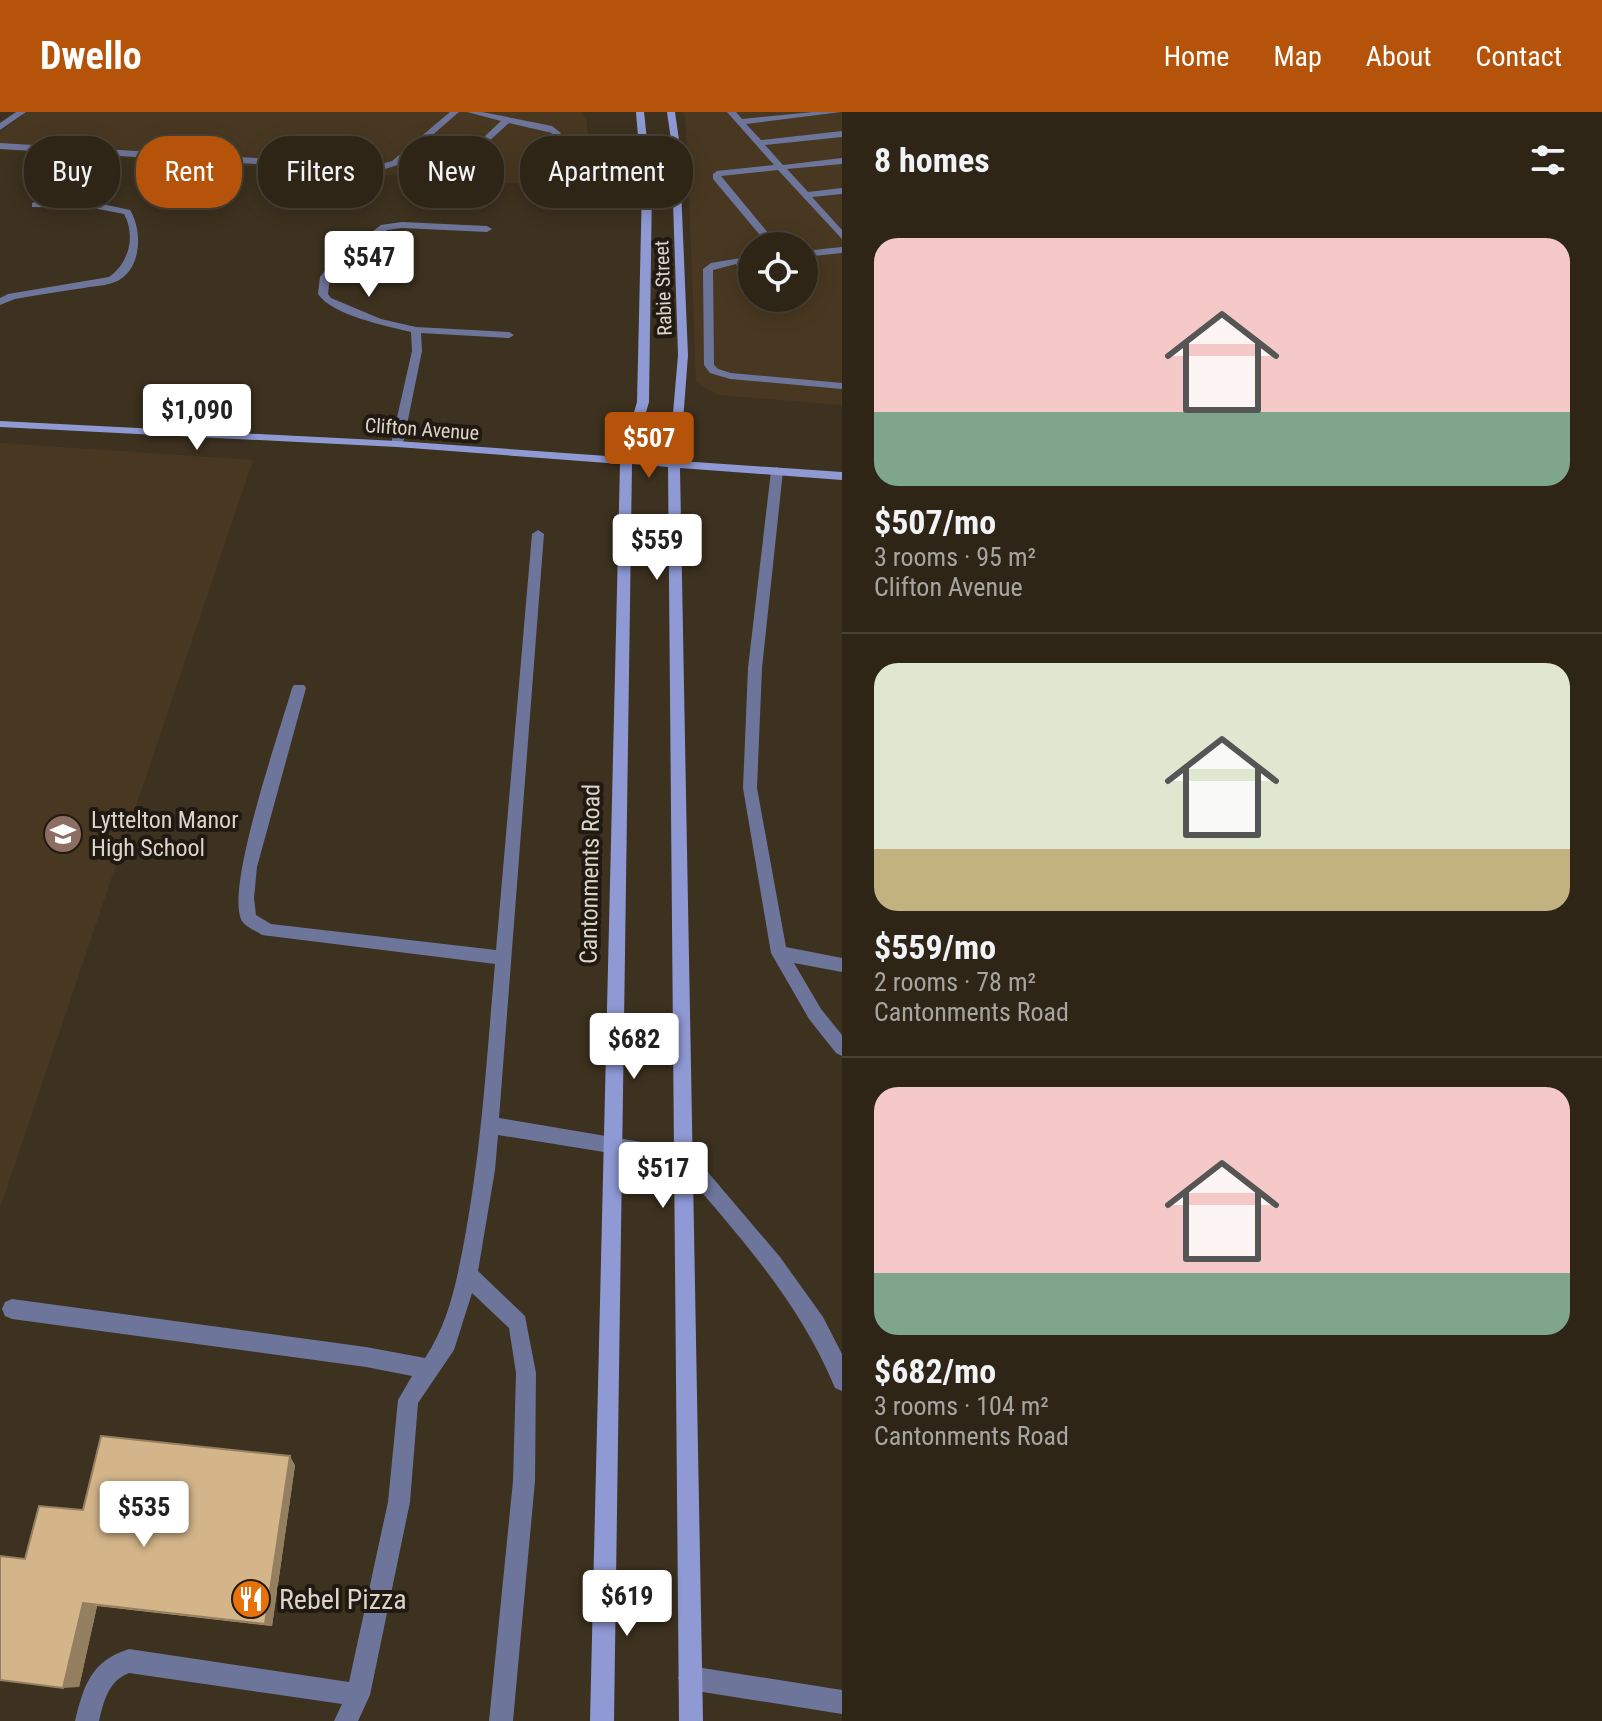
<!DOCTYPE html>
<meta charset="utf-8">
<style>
body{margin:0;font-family:"Roboto Condensed",sans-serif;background:#362d20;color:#f1f3f6;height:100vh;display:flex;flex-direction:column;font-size:30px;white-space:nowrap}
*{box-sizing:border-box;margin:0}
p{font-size:26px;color:#a7a5a1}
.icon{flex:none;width:44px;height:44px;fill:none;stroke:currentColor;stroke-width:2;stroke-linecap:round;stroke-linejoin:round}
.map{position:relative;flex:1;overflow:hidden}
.panel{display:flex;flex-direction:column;background:#2e2517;width:760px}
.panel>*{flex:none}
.top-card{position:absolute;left:24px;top:24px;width:698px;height:72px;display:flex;gap:16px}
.tools{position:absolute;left:738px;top:120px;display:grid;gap:16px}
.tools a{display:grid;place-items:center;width:80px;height:80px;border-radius:50%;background:#2e2517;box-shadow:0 4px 20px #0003,0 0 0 2px #494236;font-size:40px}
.price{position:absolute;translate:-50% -68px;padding:0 18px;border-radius:8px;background:#fff;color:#222;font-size:26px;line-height:52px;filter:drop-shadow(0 2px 4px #0008)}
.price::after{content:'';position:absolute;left:50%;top:48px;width:24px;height:18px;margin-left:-12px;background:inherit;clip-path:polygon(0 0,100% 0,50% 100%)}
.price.on{background:#b45309;color:#fff}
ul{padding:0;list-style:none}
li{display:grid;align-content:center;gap:16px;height:424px;padding:0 32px}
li+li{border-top:2px solid #494236}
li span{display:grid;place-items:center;height:248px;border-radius:24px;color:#555}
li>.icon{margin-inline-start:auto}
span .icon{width:144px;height:144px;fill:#fffc;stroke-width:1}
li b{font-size:34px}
h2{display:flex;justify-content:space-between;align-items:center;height:96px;padding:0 32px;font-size:34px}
.pill{padding:0 28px;border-radius:32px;background:#2e2517;box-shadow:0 4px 20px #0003,0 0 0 2px #494236;font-size:28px;line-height:72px}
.pill.on{background:#b45309;color:#fff}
header{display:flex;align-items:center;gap:48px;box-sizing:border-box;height:112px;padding:0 40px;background:#b45309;color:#fff}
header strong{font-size:38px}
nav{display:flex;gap:44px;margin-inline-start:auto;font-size:28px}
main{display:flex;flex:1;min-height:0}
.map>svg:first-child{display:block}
.built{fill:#493821;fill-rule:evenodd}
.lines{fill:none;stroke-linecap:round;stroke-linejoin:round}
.lane{fill:#6e759a;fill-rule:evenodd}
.street{fill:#6e759a;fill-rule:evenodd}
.secondary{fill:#8f9ad5;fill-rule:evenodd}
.wall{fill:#b69c76}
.shaded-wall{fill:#947f60}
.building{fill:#d4b589;stroke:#947f60;stroke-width:2}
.labels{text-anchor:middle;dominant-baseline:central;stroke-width:8;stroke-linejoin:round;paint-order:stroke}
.far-street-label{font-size:20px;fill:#ddd5ca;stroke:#201a12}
.poi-label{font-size:24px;fill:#ddd5ca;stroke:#201a12;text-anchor:start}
.street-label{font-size:24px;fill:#ddd5ca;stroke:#201a12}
.near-poi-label{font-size:28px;fill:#ddd5ca;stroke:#201a12;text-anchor:start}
</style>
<header>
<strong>Dwello</strong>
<nav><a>Home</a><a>Map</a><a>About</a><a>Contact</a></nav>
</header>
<main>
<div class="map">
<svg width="842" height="1609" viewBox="0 0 842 1609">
<rect width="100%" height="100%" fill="#3d311f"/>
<g class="built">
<polygon points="26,0 581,0 587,10 589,76 0,38 0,20"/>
<path d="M 682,0 L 842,0 L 842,293 L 718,283 L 696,270 L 687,31 L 685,4 ZM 752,134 L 804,134 L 804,186 L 752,186 Z"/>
<polygon points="0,331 253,348 0,1096"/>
</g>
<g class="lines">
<g class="lane">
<polygon points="16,0 26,0 0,18 0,11"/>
<polygon points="450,0 459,0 398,53 378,59 0,37 0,31 378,53 392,49"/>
<polygon points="467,0 482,0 552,14 561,21 523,62 519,59 520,57 552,21 509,11 456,59 453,58 453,54 501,9"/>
<polygon points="727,0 736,0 742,7 813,0 841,0 746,12 761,28 842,19 842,25 765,33 783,53 842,46 842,52 787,57 808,80 842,76 842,82 812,85 842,118 842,127 778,58 721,64 779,134 769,134 713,67 713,62 717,59 774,53"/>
<polygon points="842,135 842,141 804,145 804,139"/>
<polygon points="752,144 752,150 745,151 752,164 752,176 747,173 736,152 713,158 714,253 718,257 731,261 842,271 842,277 730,267 710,261 704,253 703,157 711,151"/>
<polygon points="804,164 813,171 813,175 804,173"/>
<polygon points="777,355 783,359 762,556 757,676 786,835 842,846 842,860 794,851 821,897 842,923 842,944 836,941 809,907 771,841 743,676 748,556 771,359"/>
<path d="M 538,418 L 544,422 L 499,1006 L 689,1038 L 780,1145 L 823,1205 L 842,1242 L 842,1279 L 835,1276 C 798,1187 739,1125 678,1052 L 498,1023 L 495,1058 L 478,1159 L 525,1204 L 536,1261 L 535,1369 L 513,1609 L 489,1609 L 513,1369 L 516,1261 L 509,1216 L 472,1181 L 454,1238 L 418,1291 L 410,1390 L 370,1583 L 358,1609 L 334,1609 L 342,1592 L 129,1561 C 108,1569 104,1589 99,1609 L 75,1609 C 84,1573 91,1549 129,1537 L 349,1570 L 388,1390 L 398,1288 L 412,1264 L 366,1255 L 12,1207 L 5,1204 L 2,1197 L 5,1190 L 12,1187 L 366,1235 L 425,1246 C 450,1209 458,1163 466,1119 C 482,1031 487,941 495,852 L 262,823 C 256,819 246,815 242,809 C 224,778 281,616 292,576 L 294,573 L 304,573 L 306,576 L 257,755 L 254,786 L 256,803 L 271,812 L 496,838 L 532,422 Z"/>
<polygon points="690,1554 842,1578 842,1602 690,1578 682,1574 678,1566 682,1558"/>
</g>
<g class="street">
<path d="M 35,90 L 93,90 L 130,98 C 143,119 142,159 115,170 C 106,174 93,174 84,176 C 61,179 38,183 15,187 L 0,193 L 0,186 L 8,182 L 109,165 C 129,151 136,124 124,102 L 93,96 L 32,95 L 32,91 Z"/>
<path d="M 402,110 L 487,114 L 492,117 L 487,120 L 402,116 L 387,118 L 336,156 L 330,165 L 328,182 L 331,186 L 381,207 L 416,215 L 509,220 L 514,223 L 509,226 L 421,221 L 422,239 L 403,332 L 397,335 L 391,332 L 412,239 L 411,220 C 386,214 332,203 318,182 L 320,165 L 330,152 L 381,113 Z"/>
</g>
<polygon class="secondary" points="636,0 644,0 652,74 649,290 633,345 669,348 678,243 671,28 667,0 675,0 679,28 688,243 680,349 842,360 842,368 680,356 703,1609 679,1609 668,355 632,352 614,1609 590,1609 620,352 397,335 0,315 0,309 397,329 621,345 637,290 642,74"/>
</g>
<polygon class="wall" points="295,1353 272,1514 97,1494 79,1575 25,1447"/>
<g class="shaded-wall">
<polygon points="290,1344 295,1353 272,1514 265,1512"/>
<polygon points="83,1491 97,1494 79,1575 63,1576"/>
</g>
<polygon class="building" points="101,1324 290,1344 265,1512 83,1491 63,1576 0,1568 0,1444 25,1447 39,1394 83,1398"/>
<defs>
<symbol id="school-disc" viewBox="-11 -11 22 22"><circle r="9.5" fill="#8d6e63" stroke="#201a12"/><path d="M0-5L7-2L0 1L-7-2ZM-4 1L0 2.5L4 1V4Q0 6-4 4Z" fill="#fff"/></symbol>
<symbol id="restaurant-disc" viewBox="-11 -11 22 22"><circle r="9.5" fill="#e8710a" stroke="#201a12"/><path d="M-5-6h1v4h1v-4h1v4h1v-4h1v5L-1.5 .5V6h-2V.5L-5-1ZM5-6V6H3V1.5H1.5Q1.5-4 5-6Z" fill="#fff"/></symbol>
</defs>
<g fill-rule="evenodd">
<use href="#school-disc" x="41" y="700" width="44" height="44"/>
<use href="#restaurant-disc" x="229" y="1465" width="44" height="44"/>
</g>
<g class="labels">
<g class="far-street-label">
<text transform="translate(663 176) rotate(-92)">Rabie Street</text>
<text transform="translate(422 317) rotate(4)">Clifton Avenue</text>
</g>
<g class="poi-label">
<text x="91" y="708">Lyttelton Manor<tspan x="91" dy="28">High School</tspan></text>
</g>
<g class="street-label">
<text transform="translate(590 762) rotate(-89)">Cantonments Road</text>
</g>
<g class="near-poi-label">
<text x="279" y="1487">Rebel Pizza</text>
</g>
</g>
</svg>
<div class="tools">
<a><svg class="icon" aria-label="locate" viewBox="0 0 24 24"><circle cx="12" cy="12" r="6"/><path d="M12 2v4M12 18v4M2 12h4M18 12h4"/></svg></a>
</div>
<b class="price" style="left:369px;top:187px">$547</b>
<b class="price" style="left:197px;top:340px">$1,090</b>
<b class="price on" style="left:649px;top:368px">$507</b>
<b class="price" style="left:657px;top:470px">$559</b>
<b class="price" style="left:634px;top:969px">$682</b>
<b class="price" style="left:663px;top:1098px">$517</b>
<b class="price" style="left:144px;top:1437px">$535</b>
<b class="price" style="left:627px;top:1526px">$619</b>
<div class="top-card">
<a class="pill">Buy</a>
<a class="pill on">Rent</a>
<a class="pill">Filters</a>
<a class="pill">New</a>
<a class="pill">Apartment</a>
</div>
</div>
<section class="panel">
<h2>8 homes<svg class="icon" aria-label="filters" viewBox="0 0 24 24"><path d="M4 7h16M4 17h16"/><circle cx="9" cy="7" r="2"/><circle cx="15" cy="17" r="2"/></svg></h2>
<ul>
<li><span style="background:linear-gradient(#f6c9c9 70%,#7fa58c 0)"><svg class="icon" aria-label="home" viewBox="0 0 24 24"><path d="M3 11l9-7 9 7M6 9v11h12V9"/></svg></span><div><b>$507/mo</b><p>3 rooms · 95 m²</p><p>Clifton Avenue</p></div></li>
<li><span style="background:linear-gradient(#dfe7d0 75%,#c2b280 0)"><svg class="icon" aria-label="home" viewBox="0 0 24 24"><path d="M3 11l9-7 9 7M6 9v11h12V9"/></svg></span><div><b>$559/mo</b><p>2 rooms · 78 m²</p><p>Cantonments Road</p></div></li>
<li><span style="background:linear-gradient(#f6c9c9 75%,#7fa58c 0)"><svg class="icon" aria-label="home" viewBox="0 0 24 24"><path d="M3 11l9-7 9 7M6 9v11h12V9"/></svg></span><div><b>$682/mo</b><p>3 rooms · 104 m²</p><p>Cantonments Road</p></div></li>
</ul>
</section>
</main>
